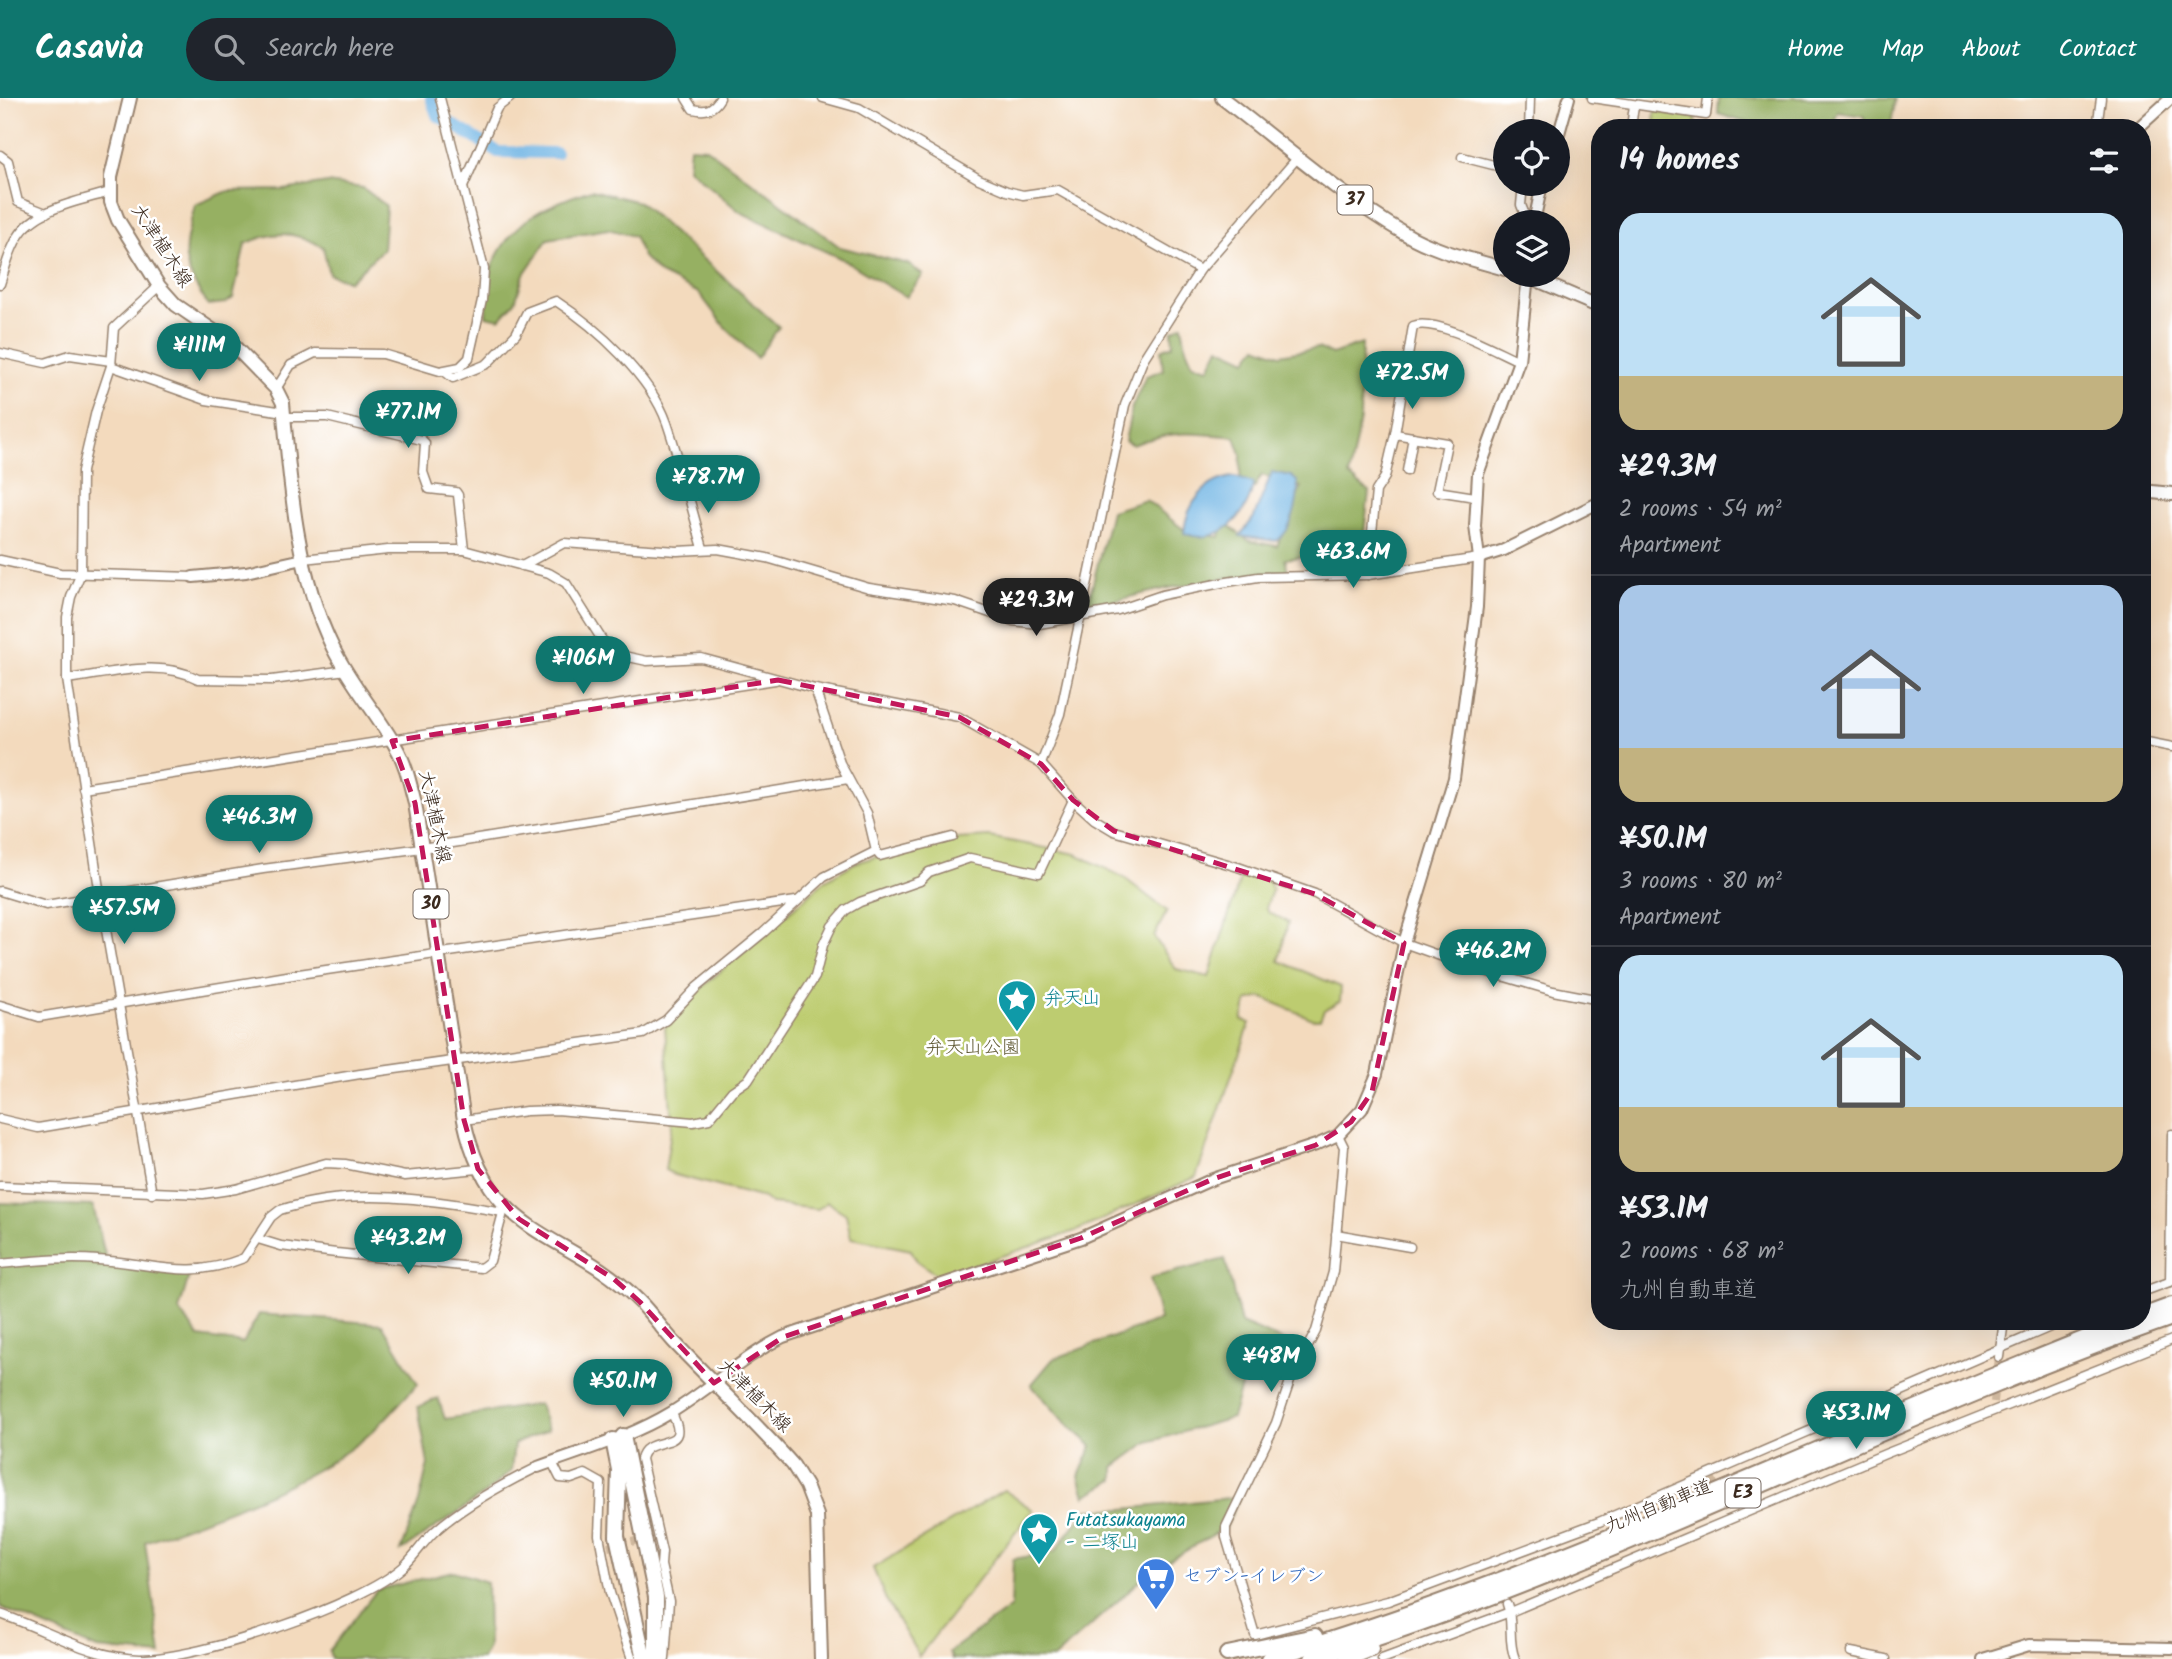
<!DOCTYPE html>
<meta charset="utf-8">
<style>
body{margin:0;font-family:Kalam,"Klee One",sans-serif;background:#20242c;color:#f1f3f6;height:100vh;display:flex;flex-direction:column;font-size:26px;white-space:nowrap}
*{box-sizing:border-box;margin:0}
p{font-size:23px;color:#9ea1a6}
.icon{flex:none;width:38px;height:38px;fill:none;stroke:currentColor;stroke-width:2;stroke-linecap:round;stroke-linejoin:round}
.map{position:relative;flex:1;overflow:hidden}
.side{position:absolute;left:1591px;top:21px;width:560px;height:1211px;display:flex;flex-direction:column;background:#171b24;border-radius:28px;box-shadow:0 7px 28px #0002}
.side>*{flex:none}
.controls{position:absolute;left:1493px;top:21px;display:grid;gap:14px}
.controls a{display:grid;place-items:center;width:77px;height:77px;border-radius:50%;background:#171b24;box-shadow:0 7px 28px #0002;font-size:35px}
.price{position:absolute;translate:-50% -60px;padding:0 16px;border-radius:24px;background:#0f766e;color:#fff;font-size:23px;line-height:46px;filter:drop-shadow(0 2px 4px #0008)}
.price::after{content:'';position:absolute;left:50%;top:42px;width:21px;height:16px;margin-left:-10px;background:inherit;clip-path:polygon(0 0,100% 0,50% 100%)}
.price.on{background:#222;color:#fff}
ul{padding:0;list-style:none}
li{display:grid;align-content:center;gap:14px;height:371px;padding:0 28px}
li+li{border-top:2px solid #363941}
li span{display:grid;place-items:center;height:217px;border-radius:21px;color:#555}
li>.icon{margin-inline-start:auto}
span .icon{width:126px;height:126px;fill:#fffc;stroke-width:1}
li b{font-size:30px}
h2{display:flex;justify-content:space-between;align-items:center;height:84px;padding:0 28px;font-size:30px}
header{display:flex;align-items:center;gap:42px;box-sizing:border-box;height:98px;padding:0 35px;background:#0f766e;color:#fff}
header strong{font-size:33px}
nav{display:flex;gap:38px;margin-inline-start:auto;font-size:24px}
.search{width:490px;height:63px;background:#20242c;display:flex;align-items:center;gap:18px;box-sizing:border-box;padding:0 24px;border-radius:38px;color:#9ea1a6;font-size:26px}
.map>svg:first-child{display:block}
.green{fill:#bdcc6f;stroke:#7c7b46;stroke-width:2}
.forest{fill:#96b062;stroke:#686d40;stroke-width:2}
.water{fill:#6cb2e3;stroke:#546e80;stroke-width:2}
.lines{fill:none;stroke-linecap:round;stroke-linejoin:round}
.river{stroke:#6cb2e3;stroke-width:12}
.street-tunnel{stroke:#ceb79d;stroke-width:8;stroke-dasharray:8 4;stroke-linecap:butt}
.street-casing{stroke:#97826e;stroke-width:11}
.secondary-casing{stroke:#97826e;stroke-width:14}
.primary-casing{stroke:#97826e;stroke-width:16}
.highway-casing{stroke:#97826e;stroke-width:18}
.street{stroke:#fff;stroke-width:8}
.secondary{stroke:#fff;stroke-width:10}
.primary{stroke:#fff;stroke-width:12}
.highway{stroke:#fff;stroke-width:14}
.marked{fill:none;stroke:#c2185b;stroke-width:5;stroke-dasharray:14 9;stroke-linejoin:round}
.labels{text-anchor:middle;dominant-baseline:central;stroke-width:5;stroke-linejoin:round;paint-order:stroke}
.shield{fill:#fff;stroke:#766a62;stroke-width:2}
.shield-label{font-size:18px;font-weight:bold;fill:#3b2a1e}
.street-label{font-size:19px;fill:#3b2a1e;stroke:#fff}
.culture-label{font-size:19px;fill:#0d838f;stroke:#fff;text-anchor:start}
.park-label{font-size:19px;fill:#625b36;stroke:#fff}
.shop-label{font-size:19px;fill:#366cbe;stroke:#fff;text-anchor:start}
</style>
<header>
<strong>Casavia</strong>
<div class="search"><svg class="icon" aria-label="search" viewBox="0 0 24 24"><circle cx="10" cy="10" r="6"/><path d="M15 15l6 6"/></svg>Search here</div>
<nav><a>Home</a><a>Map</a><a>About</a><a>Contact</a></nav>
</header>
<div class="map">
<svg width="2172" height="1561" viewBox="0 0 2172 1561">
<rect width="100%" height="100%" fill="#fff"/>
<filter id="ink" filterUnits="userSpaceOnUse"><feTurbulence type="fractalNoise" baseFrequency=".0143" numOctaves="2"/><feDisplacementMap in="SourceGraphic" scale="14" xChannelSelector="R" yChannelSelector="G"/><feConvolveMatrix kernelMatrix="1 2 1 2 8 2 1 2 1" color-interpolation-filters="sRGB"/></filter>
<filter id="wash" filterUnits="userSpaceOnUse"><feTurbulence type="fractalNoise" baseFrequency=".00686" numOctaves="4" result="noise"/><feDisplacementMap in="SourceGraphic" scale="28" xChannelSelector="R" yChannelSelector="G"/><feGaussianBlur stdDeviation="1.57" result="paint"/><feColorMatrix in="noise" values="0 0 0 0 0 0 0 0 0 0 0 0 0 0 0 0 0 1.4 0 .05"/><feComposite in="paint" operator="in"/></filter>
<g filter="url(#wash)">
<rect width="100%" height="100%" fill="#f3dabd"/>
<g class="green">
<polygon points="1655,13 1696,19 1695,30 1654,30"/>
<polygon points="989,739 1076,756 1123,779 1167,813 1154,839 1176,871 1209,879 1241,778 1269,782 1272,792 1266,810 1269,815 1288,824 1279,863 1341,889 1340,903 1324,912 1320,921 1313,921 1261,899 1247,903 1242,922 1250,925 1196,1079 1081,1131 940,1179 917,1163 911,1152 851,1140 846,1116 827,1104 818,1111 772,1106 764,1100 675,1077 665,1072 672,1027 665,929 699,892 826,782 855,765 875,759 958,741"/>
<polygon points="1004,1392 1033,1412 919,1558 886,1502 873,1470"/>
</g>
<g class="forest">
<polygon points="1719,0 1896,0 1890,30 1864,30 1864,18 1838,14 1831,30 1764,30 1718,16"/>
<polygon points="690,49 706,50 840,149 908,166 923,177 906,199 842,161 740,114 688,70"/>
<path d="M 327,85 L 363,90 L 386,108 L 383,151 L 349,183 L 329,176 L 323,149 C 294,133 275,132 245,146 L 233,200 L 225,205 L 208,207 C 179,163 182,157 195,107 L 228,93 L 284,92 Z"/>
<path d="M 591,92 L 639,104 L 779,229 L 757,260 L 725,229 L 699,195 L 660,176 L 643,159 L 634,138 L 608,131 L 548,141 L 524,176 L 515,204 L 500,221 L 486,218 C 487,203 486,183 492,169 C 511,122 546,107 591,92 Z"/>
<path d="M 1182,227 L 1186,250 L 1193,266 L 1209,270 L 1219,249 L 1247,262 L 1257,248 L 1280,257 L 1318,250 L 1332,256 L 1362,246 L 1360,321 L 1349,378 L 1369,394 L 1362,451 L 1285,461 L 1288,473 C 1222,480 1156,489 1092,510 L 1088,505 L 1111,413 L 1146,402 L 1187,434 L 1220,439 L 1222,428 L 1229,428 L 1249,443 L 1277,448 L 1301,389 L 1262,377 L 1254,390 L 1240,385 L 1241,356 L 1235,339 C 1195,335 1172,331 1133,347 L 1125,343 L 1132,309 L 1146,278 L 1163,272 L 1161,252 L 1173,247 L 1172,233 Z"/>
<path d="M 0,1105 L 93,1108 L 107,1165 L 189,1178 L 179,1212 L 199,1239 L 243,1245 L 259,1216 L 382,1226 L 418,1286 C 398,1305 380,1330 357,1346 C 294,1392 217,1417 145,1444 L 161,1557 L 97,1551 L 0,1509 Z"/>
<polygon points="1225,1161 1241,1225 1301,1250 1292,1272 1264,1264 1246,1272 1232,1320 1148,1344 1114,1369 1114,1382 1085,1398 1079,1378 1092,1348 1066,1325 1031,1287 1053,1261 1160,1222 1150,1180"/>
<polygon points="438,1300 445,1321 539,1306 548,1332 514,1346 511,1373 487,1394 401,1453 419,1404 428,1366 418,1309"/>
<polygon points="1239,1399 1226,1429 1150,1474 1053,1561 952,1561 949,1554 1011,1509 1013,1461 1054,1454 1087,1411 1124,1411"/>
<polygon points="453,1473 487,1484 488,1549 482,1561 331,1561 329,1553 377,1492"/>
</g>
<g class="water">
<path d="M 1272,374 L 1291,378 L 1297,383 C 1300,400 1292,436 1275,443 L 1240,438 L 1254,419 Z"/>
<path d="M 1235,379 L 1253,385 C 1250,417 1217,450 1184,435 C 1186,406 1206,381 1235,379 Z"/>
</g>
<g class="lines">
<polyline class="river" points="431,0 437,17 498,54 556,55"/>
</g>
</g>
<g filter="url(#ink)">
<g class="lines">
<g class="street-tunnel">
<polyline points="1994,1304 1999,1259"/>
<polyline points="1712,1381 1727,1414"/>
<polyline points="608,1449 654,1439"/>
</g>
<defs>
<g id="street">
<path d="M 686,0 L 693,11 C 706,14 713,12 720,0"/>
<polyline points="823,0 859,10 979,81 1007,93 1023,97 1058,92 1200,172 1299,58"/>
<polyline points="1592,0 1706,17 1708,0"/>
<polyline points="1631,30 1634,7"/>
<polyline points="2097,30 2101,0"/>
<polyline points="1529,33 1530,0"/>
<polyline points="0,57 8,63 18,104 46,115"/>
<polyline points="1462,59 1505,70"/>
<polyline points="1523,86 1521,107 1528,124"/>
<polyline points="463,89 497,10 510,0"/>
<path d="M 0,186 C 5,171 9,153 18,139 C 35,110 80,103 110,94"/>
<polyline points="0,255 45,265 70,257 111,263"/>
<polyline points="111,268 206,302 284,314"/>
<path d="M 444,273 L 453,280 L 487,266 L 516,236 L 527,214 L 556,203 C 596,229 651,279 667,325 C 681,366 691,409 703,450"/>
<polyline points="276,291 291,267 315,255 383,256 440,273 460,269 469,260 482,202 484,171 440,0"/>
<polyline points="284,319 327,319 422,342 425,345 423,374 429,391 456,394 458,397 464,452"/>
<polyline points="1395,336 1447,345 1437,393 1475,399"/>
<polyline points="1407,373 1413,339"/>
<polyline points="2142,440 2146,393"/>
<polyline points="303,461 388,452 464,452 549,475 566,485 604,545 624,558 647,563 701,560 815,591 959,619 1041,666 1073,702 1094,721 1114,733 1238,769 1315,796 1404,845 1468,868 1553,893 1600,902"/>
<polyline points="0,462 60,475 193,479"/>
<polyline points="522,468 564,445 677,453 718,451 767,460 869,490 955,503 1013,523 1039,526 1118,512 1162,497 1221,485 1258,479 1368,477 1479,460"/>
<path d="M 1368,477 L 1376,393 L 1385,379 L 1395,336 L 1413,228 C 1436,219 1496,253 1519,263"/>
<path d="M 67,581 C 108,576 159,560 198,581 L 272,582 L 346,572"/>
<polyline points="2142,643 2172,649"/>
<polyline points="1041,666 1060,616 1125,307 1144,260 1200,172"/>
<polyline points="83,690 775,582"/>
<polyline points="876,753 880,758 953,739"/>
<polyline points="0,793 46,807 263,771 422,750 848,681"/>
<polyline points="0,907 39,919 299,876 796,803"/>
<polyline points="0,1021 38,1030 360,976 643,936 666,922 697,889 763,835 824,779 876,753 867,715 840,665 815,591"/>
<polyline points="464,1022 526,1013 557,1012 693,1024 709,1021 732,993 748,982 815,879 823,847 832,828 846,812 860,804 920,783 929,774 970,760 1039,775 1073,702"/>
<polyline points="1338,1037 1344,1049 1333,1174 1316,1233 1291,1280 1276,1325 1226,1429 1226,1439 1255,1537 1388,1503 1599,1424 2064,1223"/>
<polyline points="0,1088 203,1096 236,1091 326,1065 345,1066 405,1078 478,1071"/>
<polyline points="152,1096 100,797 67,581 67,519 71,499 81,475 82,373 96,313 111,268 114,230 159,188"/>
<polyline points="1336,1136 1410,1149"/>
<polyline points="258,1141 281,1148 336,1155 481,1170 490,1163 504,1111"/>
<path d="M 0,1166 C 32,1163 66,1159 98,1162 C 155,1165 186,1183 244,1160 L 271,1119 L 280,1112 C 353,1089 430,1101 503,1114"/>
<polyline points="2170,1184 2172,1036"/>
<polyline points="2142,1194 2172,1183"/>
<polyline points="1999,1259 2004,1223"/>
<polyline points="552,1364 560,1380 571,1381 585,1376 601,1385 599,1437 610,1495 632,1561"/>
<path d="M 1507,1506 C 1514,1524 1507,1542 1515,1561"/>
<path d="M 0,1516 C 46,1531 90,1560 140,1561 C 200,1561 359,1508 403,1469 C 415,1458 423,1444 435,1433 C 465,1407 503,1386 538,1369"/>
<polyline points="1851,1554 1886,1561"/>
<path d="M 665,1561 L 669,1503 L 661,1467 L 662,1454 L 641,1361 C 646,1334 695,1357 671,1314"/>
<polyline points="1382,1561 1510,1514 1885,1356 2172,1242"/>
</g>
<g id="secondary">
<polyline points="2138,30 2171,0"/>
<polyline points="1558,39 1569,0"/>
<polyline points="1534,124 1542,86"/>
<polyline points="1479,460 1504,452 1600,404"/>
<polyline points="193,479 246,474 303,461"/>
<path d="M 538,1369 C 584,1352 631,1339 672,1314 C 711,1290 743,1259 783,1239 L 1081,1140 L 1213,1081 L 1316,1047 L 1338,1037 L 1362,1011 L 1377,976 L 1404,845 L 1454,680 L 1477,509 L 1479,460 L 1475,428 L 1478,376 L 1519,263 L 1528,177"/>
<polyline points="1983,1561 2029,1547 2172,1550"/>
</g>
<g id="primary">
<path d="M 130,0 L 111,79 L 111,104 L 118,122 L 159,188 L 176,207 L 230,244 L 276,291 L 283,305 C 290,386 296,475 333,550 C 350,585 377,615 396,649 C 406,666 410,686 415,705 L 464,1022 C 490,1144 566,1130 639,1203 C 652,1216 662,1231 674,1244 C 713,1285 755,1324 793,1367 L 806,1388 L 817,1417 L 821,1561"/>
<path d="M 1222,0 C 1281,45 1339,97 1404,135 C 1434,153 1471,161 1505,171"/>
<polyline points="1525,177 1600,209"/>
<polyline points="2142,393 2172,396"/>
</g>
<g id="highway">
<polyline points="2142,1218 2172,1207"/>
<polyline points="623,1338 656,1499 656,1561"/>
<polyline points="613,1342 619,1372 617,1438 644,1561"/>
<polyline points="1227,1556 1315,1538"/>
<path d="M 1268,1561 C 1564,1473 1841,1334 2129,1223"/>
<path d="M 1312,1561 C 1607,1471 1881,1322 2172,1220"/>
<polyline points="1347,1561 1371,1551"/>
</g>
</defs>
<use href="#street" class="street-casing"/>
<use href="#secondary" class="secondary-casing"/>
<use href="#primary" class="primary-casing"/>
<use href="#highway" class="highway-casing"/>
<use href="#street" class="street"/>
<use href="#secondary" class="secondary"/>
<use href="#primary" class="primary"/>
<use href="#highway" class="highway"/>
</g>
</g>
<path class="marked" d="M 778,582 L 959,619 L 1041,666 L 1073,702 L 1114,733 L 1315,796 L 1404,845 L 1372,994 L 1351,1024 L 1316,1047 L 1213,1081 L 1081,1140 L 783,1239 L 714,1285 L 640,1204 L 614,1181 L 519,1121 L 478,1071 L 464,1022 L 415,705 L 392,643 Z"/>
<defs>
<symbol id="sight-pin" viewBox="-11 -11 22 30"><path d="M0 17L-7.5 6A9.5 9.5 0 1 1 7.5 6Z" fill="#0f9aa8" stroke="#fff"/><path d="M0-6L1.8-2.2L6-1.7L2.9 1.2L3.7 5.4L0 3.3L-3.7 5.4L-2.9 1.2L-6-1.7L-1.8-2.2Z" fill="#fff"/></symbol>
<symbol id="supermarket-pin" viewBox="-11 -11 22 30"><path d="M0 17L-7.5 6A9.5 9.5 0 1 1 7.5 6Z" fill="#3f7fe0" stroke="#fff"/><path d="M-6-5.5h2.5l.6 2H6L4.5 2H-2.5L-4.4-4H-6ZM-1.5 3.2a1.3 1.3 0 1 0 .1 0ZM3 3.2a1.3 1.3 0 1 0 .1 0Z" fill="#fff"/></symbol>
</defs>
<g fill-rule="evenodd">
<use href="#sight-pin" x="995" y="879" width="44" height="60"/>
<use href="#sight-pin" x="1017" y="1412" width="44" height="60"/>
<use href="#supermarket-pin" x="1134" y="1457" width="44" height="60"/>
</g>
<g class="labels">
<g class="shield">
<rect x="1337.5" y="87.5" width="35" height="29" rx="5"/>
<rect x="413.5" y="791.5" width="35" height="29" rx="5"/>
<rect x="1725.5" y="1380.5" width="35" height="29" rx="5"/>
</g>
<g class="shield-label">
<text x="1355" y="102">37</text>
<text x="431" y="806">30</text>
<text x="1743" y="1395">E3</text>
</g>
<g class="street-label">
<text transform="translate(161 148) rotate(57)">大津植木線</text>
<text transform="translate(434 719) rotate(78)">大津植木線</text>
<text transform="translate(754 1298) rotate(45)">大津植木線</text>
<text transform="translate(1659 1409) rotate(-22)">九州自動車道</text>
</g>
<g class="culture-label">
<text x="1044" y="901">弁天山</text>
<text x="1066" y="1423">Futatsukayama<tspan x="1066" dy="22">- 二塚山</tspan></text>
</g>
<g class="park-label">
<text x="973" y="950">弁天山公園</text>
</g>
<g class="shop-label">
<text x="1183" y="1479">セブン-イレブン</text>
</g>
</g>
</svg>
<div class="controls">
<a><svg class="icon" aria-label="locate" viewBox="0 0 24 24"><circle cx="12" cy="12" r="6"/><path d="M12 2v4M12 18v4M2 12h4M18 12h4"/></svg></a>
<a><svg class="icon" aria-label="layers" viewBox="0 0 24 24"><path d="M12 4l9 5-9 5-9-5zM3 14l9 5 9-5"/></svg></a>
</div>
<b class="price" style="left:199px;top:285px">¥111M</b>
<b class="price" style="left:1412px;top:313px">¥72.5M</b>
<b class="price" style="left:408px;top:352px">¥77.1M</b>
<b class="price" style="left:708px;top:417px">¥78.7M</b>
<b class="price" style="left:1353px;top:492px">¥63.6M</b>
<b class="price on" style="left:1036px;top:540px">¥29.3M</b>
<b class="price" style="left:583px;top:598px">¥106M</b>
<b class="price" style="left:259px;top:757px">¥46.3M</b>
<b class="price" style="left:124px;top:848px">¥57.5M</b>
<b class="price" style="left:1493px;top:891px">¥46.2M</b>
<b class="price" style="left:408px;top:1178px">¥43.2M</b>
<b class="price" style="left:1271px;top:1296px">¥48M</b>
<b class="price" style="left:623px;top:1321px">¥50.1M</b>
<b class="price" style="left:1856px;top:1353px">¥53.1M</b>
<section class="side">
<h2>14 homes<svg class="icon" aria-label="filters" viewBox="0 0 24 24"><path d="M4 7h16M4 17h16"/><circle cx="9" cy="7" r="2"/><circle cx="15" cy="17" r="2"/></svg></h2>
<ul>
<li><span style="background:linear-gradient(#bfe0f5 75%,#c2b280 0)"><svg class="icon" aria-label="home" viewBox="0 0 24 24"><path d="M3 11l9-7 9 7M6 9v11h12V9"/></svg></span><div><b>¥29.3M</b><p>2 rooms · 54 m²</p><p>Apartment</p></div></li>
<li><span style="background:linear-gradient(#a9c7e8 75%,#c2b280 0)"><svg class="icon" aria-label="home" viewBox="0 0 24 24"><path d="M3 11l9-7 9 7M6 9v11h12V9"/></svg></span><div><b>¥50.1M</b><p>3 rooms · 80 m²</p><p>Apartment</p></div></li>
<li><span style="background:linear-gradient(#bfe0f5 70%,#c2b280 0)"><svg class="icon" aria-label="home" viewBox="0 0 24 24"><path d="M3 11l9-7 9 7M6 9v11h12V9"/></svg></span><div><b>¥53.1M</b><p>2 rooms · 68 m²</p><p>九州自動車道</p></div></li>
</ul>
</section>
</div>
